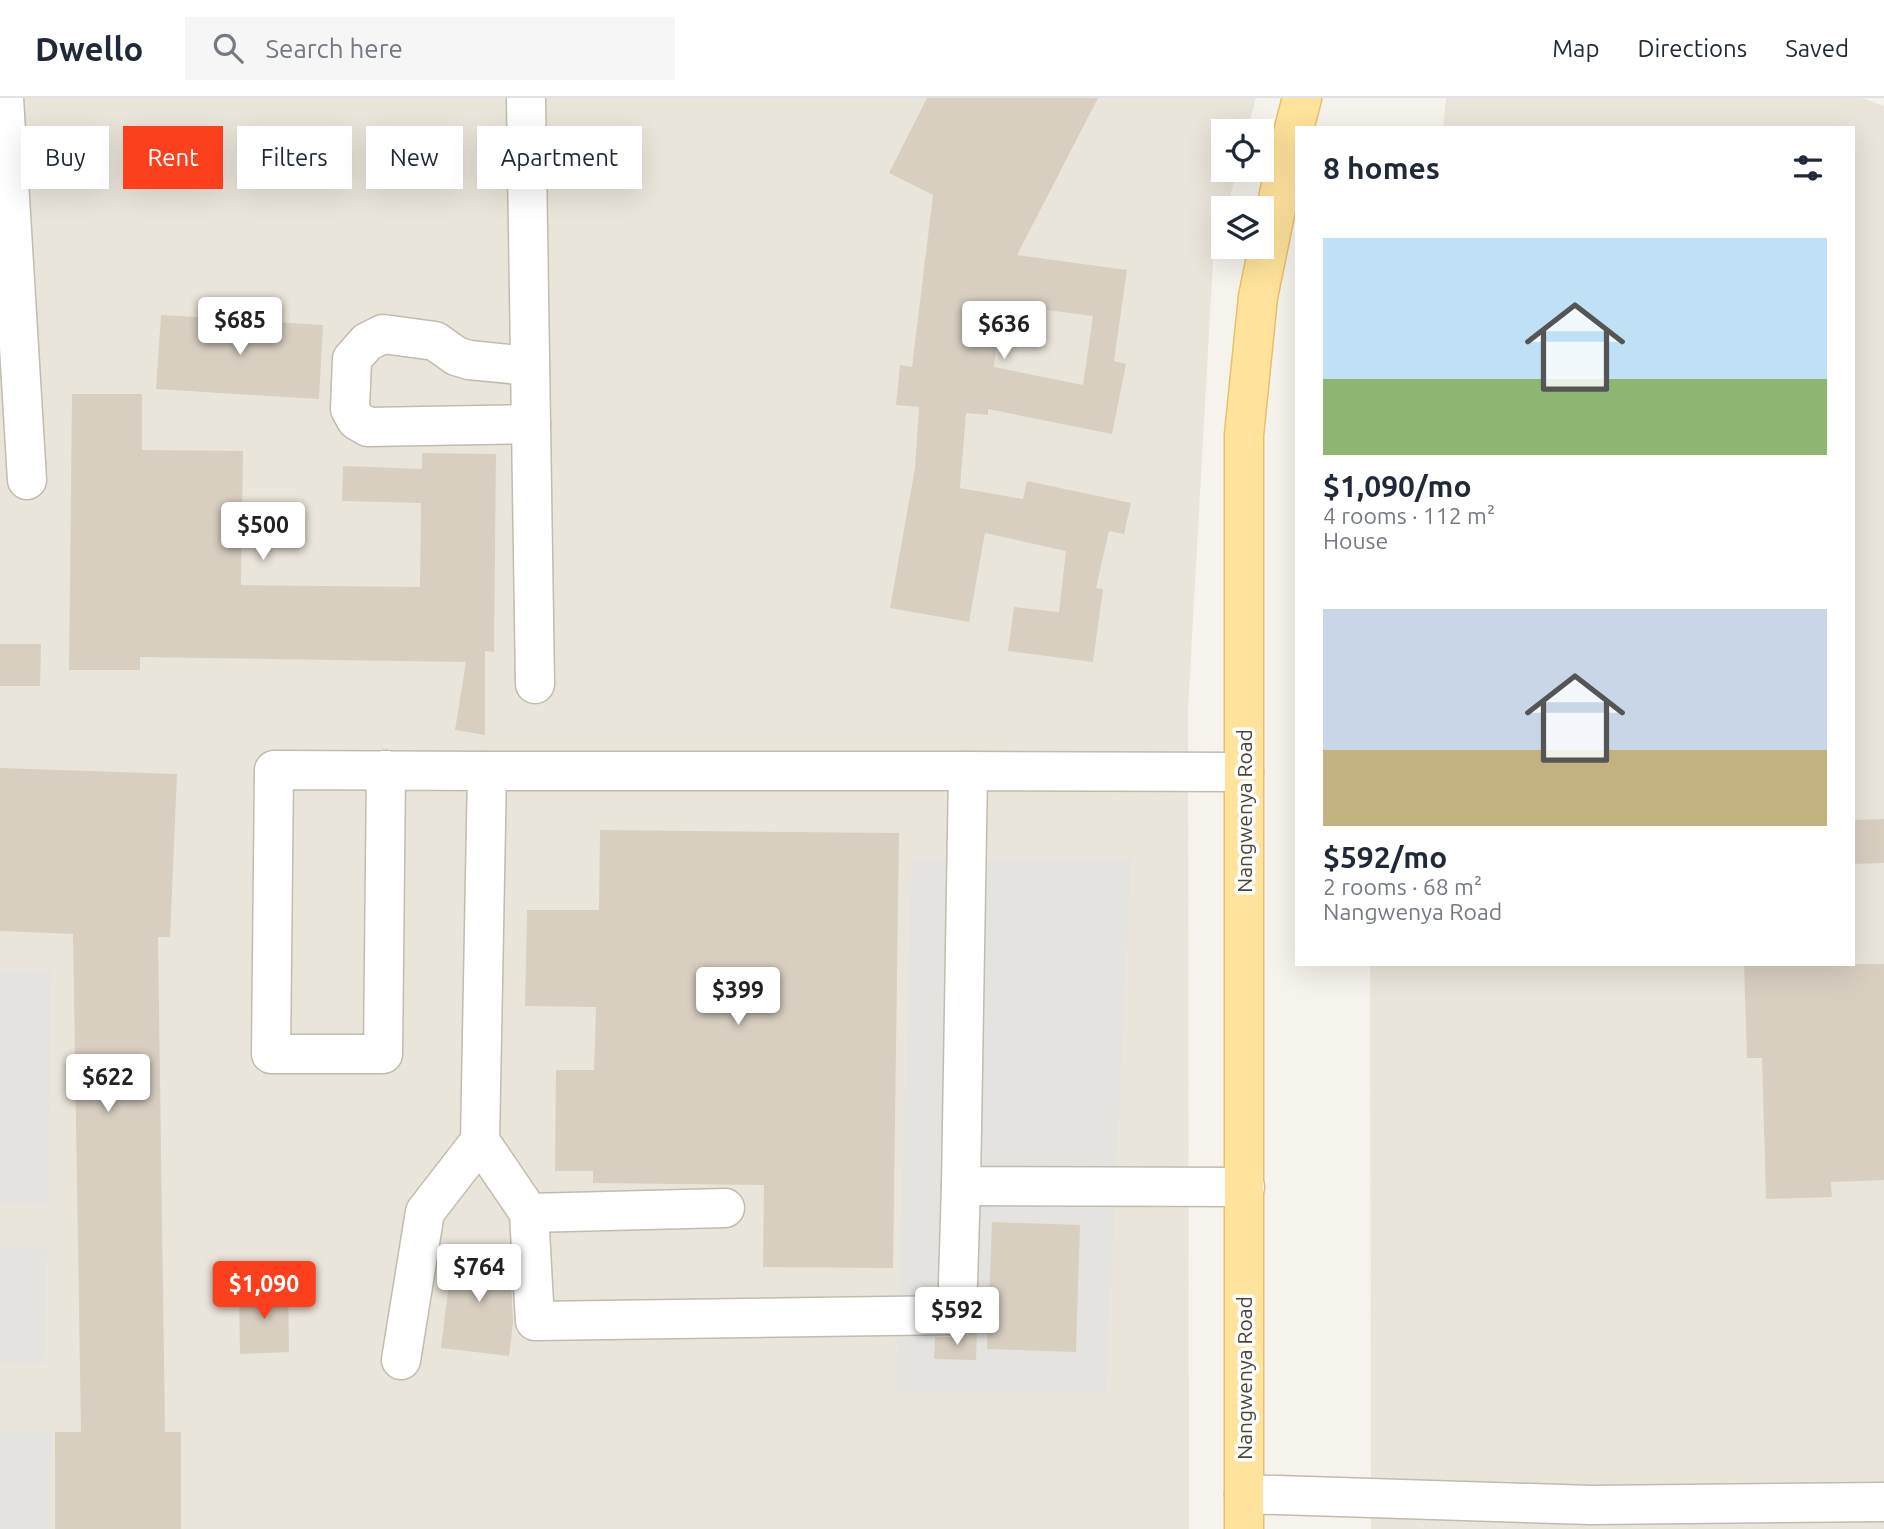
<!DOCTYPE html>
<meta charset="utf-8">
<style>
body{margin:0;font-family:Ubuntu,sans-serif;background:#f6f6f7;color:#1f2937;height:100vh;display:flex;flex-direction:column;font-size:26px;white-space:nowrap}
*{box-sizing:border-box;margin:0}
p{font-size:23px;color:#747a83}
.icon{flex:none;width:38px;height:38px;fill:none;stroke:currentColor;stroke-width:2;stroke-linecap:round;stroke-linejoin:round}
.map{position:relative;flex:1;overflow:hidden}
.panel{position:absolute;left:1295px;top:28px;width:560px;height:840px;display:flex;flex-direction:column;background:#fff;border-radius:0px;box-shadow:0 7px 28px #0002}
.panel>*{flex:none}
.top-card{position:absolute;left:21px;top:28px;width:665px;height:63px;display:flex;gap:14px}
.controls{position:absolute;left:1211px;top:21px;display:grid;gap:14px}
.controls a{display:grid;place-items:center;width:63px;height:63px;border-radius:0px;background:#fff;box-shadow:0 7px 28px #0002;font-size:35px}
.price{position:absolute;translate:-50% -60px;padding:0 16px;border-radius:7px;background:#fff;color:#222;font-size:23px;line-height:46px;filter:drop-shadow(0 2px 4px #0008)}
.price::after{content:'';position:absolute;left:50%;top:42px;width:21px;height:16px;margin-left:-10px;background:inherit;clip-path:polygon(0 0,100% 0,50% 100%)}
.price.on{background:#fc3f1d;color:#fff}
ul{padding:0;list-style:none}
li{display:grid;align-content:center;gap:14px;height:371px;padding:0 28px}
li span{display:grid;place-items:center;height:217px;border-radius:0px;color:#555}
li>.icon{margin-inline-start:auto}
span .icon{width:126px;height:126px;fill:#fffc;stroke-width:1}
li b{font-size:30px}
h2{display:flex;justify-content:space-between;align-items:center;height:84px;padding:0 28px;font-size:30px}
.tag{padding:0 24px;border-radius:0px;background:#fff;box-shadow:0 7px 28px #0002;font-size:24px;line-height:63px}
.tag.on{background:#fc3f1d;color:#fff}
header{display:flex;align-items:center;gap:42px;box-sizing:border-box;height:98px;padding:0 35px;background:#fff;border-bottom:2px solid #e0e1e3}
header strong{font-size:33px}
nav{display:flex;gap:38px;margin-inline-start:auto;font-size:24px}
.search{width:490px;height:63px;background:#f6f6f7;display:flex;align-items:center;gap:18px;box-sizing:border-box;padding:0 24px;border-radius:0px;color:#747a83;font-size:26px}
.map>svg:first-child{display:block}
.residential{fill:#eae5da}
.parking{fill:#e5e3e0}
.building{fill:#d8cfc1;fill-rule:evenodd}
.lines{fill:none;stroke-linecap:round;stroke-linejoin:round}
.minor-casing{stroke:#c2bbae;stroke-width:41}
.major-casing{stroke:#e6c16a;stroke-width:41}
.minor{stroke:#fff;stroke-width:38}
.major{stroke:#ffe39c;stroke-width:38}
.labels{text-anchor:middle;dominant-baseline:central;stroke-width:7;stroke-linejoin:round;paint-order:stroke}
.street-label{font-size:21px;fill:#4b4439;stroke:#fff}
</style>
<header>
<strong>Dwello</strong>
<div class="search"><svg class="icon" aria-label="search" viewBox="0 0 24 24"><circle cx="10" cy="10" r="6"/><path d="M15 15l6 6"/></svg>Search here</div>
<nav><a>Map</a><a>Directions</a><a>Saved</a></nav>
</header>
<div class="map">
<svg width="1884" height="1431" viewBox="0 0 1884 1431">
<rect width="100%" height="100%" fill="#f6f3ec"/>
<g class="residential">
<polygon points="0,0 1256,0 1247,33 1223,33 1223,72 1237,72 1227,110 1223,110 1223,125 1213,163 1188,611 1189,1431 0,1431"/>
<polygon points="1446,0 1862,0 1884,8 1884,1431 1371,1431 1370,866 1853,866 1853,30 1443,30"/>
</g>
<g class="parking">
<polygon points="912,761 1131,761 1106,1294 896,1295"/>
<polygon points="0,872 51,873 48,1107 0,1106"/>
<polygon points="0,1149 47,1150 45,1265 0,1264"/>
<polygon points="0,1333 51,1333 50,1431 0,1431"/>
</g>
<g class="building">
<path d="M 927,0 L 1098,0 L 1017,157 L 1127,172 L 1114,263 L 1126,266 L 1112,336 L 988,311 L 988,317 L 966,315 L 960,390 L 1023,401 L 1027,383 L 1131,405 L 1124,436 L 1109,433 L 1096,490 L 1103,491 L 1093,564 L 1008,553 L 1014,509 L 1059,514 L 1066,453 L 985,435 L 969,524 L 890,510 L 915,370 L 919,309 L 896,307 L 900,267 L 912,269 L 933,97 L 889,75 ZM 1001,206 L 1093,218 L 1083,287 L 994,269 Z"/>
<polygon points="161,217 323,227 319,301 156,291"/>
<polygon points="72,296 142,296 142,352 243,353 241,487 420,489 421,405 342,403 343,368 422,371 422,355 496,356 494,554 485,553 485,637 455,632 466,564 140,559 140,572 69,572"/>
<polygon points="0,546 41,546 40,588 0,588"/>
<polygon points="0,670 177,676 170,839 158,839 165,1334 181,1334 181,1431 55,1431 55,1334 81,1334 73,836 0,833"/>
<polygon points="1884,721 1884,765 1853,766 1853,722"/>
<polygon points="600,732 899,735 893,1170 763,1169 764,1087 593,1085 593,1073 555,1073 556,972 594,972 596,909 525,908 527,812 599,812"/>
<polygon points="1744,866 1884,866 1884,1082 1831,1084 1832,1099 1766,1101 1762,960 1747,960"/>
<polygon points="992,1124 1080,1127 1076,1254 987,1251"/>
<polygon points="453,1152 510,1158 513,1225 509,1258 441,1250"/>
<polygon points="288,1190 289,1254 240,1256 239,1191"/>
<polygon points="974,1230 977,1230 976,1262 934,1261 935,1239 958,1239 967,1236"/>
</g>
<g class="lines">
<defs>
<g id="minor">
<polyline points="4,0 27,382"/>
<polyline points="526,0 535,586"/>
<polyline points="530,268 469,262 456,258 435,243 383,236 367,244 352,261 350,311 356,322 368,329 531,326"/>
<polyline points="386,672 383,956 271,956 274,672 487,673"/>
<polyline points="1244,674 968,673 961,1088 1245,1089"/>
<polyline points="961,1088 957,1217 535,1223 529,1115 480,1043 487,673 968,673"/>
<polyline points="529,1115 725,1110"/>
<polyline points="401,1262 425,1114 480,1043"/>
<polyline points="1244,1396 1591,1407 1884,1404"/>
</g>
<polyline id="major" points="1244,1431 1244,337 1258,199 1286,62 1302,0"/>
</defs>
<use href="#minor" class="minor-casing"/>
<use href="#major" class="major-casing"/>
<use href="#minor" class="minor"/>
<use href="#major" class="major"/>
</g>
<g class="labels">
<g class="street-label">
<text transform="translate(1244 713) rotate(-90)">Nangwenya Road</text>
<text transform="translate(1244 1280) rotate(-90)">Nangwenya Road</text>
</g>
</g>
</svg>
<div class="controls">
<a><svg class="icon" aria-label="locate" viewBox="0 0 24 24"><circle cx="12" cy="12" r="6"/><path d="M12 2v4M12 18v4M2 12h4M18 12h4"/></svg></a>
<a><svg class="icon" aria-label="layers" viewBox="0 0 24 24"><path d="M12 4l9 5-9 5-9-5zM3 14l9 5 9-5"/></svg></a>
</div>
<b class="price" style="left:240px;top:259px">$685</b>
<b class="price" style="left:1004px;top:263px">$636</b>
<b class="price" style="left:263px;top:464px">$500</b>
<b class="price" style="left:738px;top:929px">$399</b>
<b class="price" style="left:108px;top:1016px">$622</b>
<b class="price" style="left:479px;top:1206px">$764</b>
<b class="price on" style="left:264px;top:1223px">$1,090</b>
<b class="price" style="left:957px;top:1249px">$592</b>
<div class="top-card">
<a class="tag">Buy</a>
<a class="tag on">Rent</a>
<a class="tag">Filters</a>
<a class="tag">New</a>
<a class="tag">Apartment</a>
</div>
<section class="panel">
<h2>8 homes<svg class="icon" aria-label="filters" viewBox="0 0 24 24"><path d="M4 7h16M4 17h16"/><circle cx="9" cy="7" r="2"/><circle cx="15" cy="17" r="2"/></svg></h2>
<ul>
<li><span style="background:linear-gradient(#bfe0f5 65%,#8fb573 0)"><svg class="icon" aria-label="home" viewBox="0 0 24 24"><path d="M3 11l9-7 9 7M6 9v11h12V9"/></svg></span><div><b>$1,090/mo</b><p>4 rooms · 112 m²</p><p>House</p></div></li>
<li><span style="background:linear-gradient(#c9d6e8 65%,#c2b280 0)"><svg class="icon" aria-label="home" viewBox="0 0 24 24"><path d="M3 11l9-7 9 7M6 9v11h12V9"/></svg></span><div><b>$592/mo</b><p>2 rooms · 68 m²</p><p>Nangwenya Road</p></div></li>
</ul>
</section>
</div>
